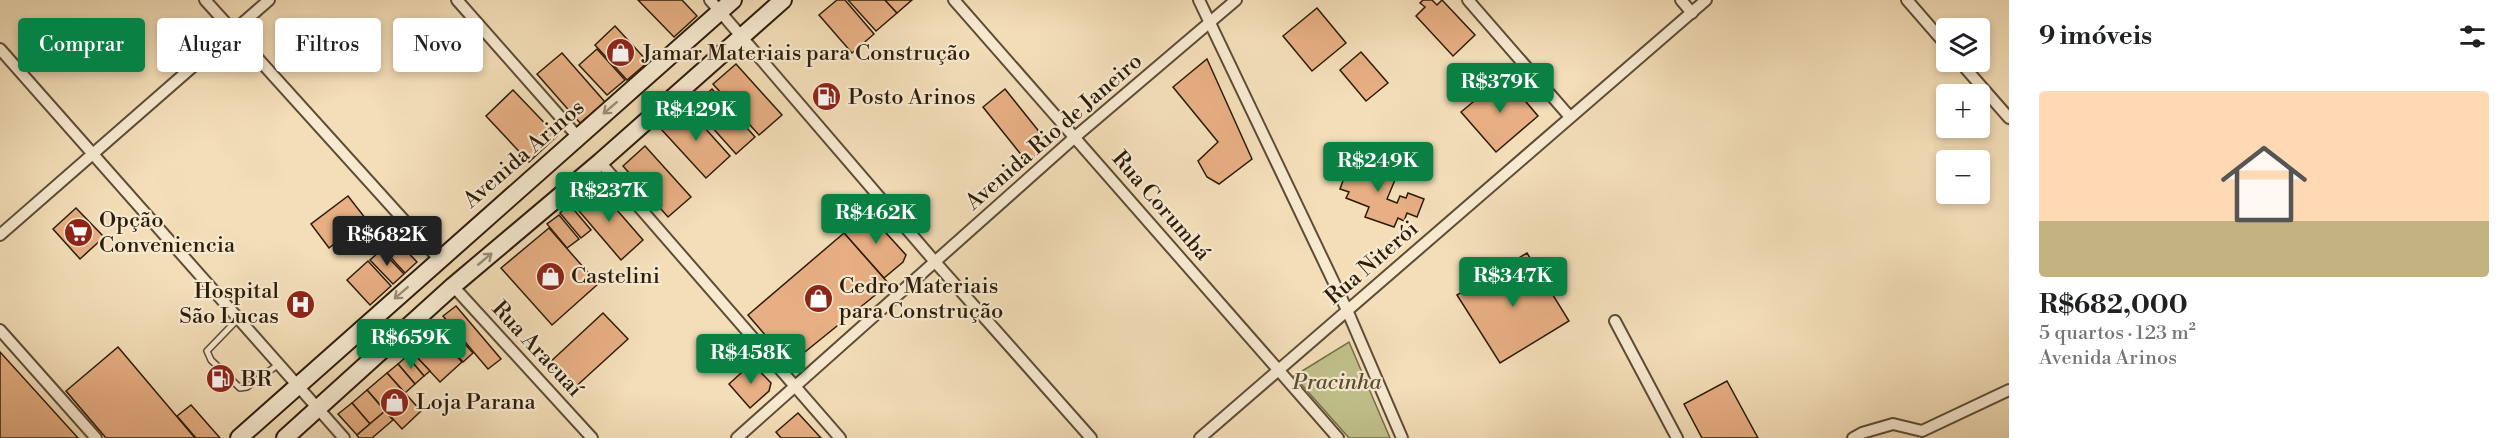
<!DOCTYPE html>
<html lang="pt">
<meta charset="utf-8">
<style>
body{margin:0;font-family:"Libre Bodoni",serif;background:#f6f6f6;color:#202124;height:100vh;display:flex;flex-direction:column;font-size:22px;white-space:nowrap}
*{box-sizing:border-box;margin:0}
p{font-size:20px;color:#757577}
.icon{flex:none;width:33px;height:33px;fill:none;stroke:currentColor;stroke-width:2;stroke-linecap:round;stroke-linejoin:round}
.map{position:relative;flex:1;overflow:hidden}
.side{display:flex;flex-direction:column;background:#fff;width:510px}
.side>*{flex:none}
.hud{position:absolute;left:18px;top:18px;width:570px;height:54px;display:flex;gap:12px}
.tools{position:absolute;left:1936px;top:18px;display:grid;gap:12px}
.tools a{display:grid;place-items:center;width:54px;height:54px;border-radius:6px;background:#fff;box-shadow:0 3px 9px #0003;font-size:30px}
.price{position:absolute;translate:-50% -51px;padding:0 14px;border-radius:6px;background:#0b8043;color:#fff;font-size:20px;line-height:39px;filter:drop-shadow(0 2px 3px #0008)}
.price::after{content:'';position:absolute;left:50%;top:36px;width:18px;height:14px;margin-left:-9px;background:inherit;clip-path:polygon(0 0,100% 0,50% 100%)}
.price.on{background:#222;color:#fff}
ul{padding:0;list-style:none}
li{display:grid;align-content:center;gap:12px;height:318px;padding:0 30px}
li span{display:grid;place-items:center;height:186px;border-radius:6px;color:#555}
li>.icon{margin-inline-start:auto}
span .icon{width:108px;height:108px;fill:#fffc;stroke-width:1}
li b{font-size:26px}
h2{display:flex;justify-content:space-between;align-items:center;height:72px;padding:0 30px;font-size:26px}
.chip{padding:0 21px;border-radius:6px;background:#fff;box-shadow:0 3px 9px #0003;font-size:21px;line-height:54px}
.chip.on{background:#0b8043;color:#fff}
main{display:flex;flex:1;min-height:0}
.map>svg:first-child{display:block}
.green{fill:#c0c08b;stroke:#766e4a;stroke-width:1.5}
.building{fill:#e7af83;stroke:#2d1c0a;stroke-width:1.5}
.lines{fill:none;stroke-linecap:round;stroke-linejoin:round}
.lane-casing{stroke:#5e4c36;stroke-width:8}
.street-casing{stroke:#5e4c36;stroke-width:14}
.secondary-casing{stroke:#2d1c0a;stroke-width:20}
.lane{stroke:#f7ead1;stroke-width:5}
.street{stroke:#f7ead1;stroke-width:10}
.secondary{stroke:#f7ead1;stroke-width:16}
.oneway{stroke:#9c8d77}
.labels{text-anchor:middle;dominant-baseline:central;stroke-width:4.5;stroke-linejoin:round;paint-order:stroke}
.poi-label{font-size:22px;fill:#2d1c0a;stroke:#f7ead1;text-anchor:start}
.street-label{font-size:22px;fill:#2d1c0a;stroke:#f7ead1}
.park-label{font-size:22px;font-style:italic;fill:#594d31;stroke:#f7ead1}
</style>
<main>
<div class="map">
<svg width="2009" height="438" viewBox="0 0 2009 438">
<rect width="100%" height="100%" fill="#f3deb8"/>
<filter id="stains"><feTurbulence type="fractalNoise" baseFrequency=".00333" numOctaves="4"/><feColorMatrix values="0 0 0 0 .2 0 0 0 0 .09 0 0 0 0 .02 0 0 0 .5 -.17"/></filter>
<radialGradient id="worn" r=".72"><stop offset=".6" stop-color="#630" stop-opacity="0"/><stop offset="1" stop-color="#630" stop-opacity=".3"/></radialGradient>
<polygon class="green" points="1349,342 1390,438 1349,438 1294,376"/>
<g class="building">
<polygon points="638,0 682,0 697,16 674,37"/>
<polygon points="837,0 845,0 874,34 852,53 819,15"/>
<polygon points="848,0 885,0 897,13 876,31"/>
<polygon points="885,0 912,0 897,13"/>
<polygon points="1423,0 1432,0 1437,5 1442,0 1475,35 1453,56 1416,16 1425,7 1420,3"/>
<polygon points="1317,8 1346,43 1312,71 1283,36"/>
<polygon points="615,26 648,62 627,80 595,45"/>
<polygon points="597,49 625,80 607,95 579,65"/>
<polygon points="1361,52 1388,83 1366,101 1340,70"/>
<polygon points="562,53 605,102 580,123 537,74"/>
<polygon points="1207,59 1252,159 1219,184 1207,177 1198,161 1218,142 1173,87"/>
<polygon points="736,64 782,115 759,135 713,84"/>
<polygon points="1504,76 1538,116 1496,152 1461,112"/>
<polygon points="712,89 755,137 736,154 693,106"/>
<polygon points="1005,89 1049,144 1027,162 983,107"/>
<polygon points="513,90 557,136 529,162 486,116"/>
<polygon points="686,107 730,156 706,178 661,129"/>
<polygon points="645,146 691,197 668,217 623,166"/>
<polygon points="1357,152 1386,163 1379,181 1381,175 1395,180 1387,199 1397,203 1400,196 1406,198 1408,193 1424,199 1417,217 1407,213 1404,221 1398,218 1394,227 1365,217 1369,207 1346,198 1349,192 1340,189 1345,175 1357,179 1360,171 1356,168 1357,164 1353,162"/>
<polygon points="597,187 643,240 621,260 574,205"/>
<polygon points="348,196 366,219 329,248 311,224"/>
<polygon points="569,204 591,230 581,238 560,213"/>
<polygon points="76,208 104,237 80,259 53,229"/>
<polygon points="867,212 906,255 903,262 884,278 844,233"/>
<polygon points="559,215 579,239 567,248 547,224"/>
<polygon points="549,228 598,284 552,325 501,268"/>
<polygon points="844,233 889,284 790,364 748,315"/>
<polygon points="394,238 417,262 405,273 383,249"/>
<polygon points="381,250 404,274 393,284 370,260"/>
<polygon points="1527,253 1569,321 1500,363 1457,295"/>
<polygon points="368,261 391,286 370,305 347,280"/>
<polygon points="456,306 501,359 488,369 443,316"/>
<polygon points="603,313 628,339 572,390 548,364"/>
<polygon points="443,320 473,353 463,362 433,329"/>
<polygon points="433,331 462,362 440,382 411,351"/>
<polygon points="118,347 195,438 106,438 66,391"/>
<polygon points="411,351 430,371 424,376 407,356"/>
<polygon points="0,352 78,438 0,438"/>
<polygon points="407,356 424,376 415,384 398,364"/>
<polygon points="752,363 771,383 769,391 750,408 729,384"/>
<polygon points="398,364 415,384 405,393 387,373"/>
<polygon points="387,373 421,411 402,429 367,390"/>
<polygon points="1727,381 1758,438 1702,438 1684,404"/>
<polygon points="367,390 385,411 370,424 352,403"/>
<polygon points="352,403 370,424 357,435 338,414"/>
<polygon points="191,405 220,438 196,438 177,416"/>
<polygon points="385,411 393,420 372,438 359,438 357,435"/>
<polygon points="798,413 821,438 781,438 776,432"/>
</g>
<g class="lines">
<defs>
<polyline id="lane" points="238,319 207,351 211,360 240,388 247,387 279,364"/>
<g id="street">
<polyline points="205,0 439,259"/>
<polyline points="457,0 578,137"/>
<polyline points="710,0 936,263 1091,438"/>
<polyline points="954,0 1338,438"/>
<polyline points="1199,0 1347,310 1402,438"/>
<polyline points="1468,0 1570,117"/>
<polyline points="1681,0 1692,13"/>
<polyline points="1907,0 1947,46"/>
<polyline points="0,49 344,438"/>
<polyline points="1960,62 2009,118"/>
<polyline points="600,162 840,438"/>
<polyline points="0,235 269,0"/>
<polyline points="453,286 592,438"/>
<polyline points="1615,321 1677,438"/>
<polyline points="0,330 96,438"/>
<polyline points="737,438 1075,137 1236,0"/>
<polyline points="1200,438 1706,0"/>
<polyline points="1853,438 1862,433 1893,424 1922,431 2009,390"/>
</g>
<g id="secondary">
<polyline points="239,438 733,0"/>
<polyline points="285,438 453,286 600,162 783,0"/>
</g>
</defs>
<use href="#lane" class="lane-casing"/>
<use href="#street" class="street-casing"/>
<use href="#secondary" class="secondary-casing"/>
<use href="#lane" class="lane"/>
<use href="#street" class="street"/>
<use href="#secondary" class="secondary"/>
</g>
<defs><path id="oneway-shaft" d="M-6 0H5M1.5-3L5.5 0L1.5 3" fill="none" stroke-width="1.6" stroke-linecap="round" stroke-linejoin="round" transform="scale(1.5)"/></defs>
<g class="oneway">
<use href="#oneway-shaft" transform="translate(610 108) rotate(139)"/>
<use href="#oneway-shaft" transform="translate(485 259) rotate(-40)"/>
<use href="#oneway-shaft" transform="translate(401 293) rotate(139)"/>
</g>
<defs>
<symbol id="shop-disc" viewBox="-11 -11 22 22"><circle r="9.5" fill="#8f2418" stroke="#f7ead1"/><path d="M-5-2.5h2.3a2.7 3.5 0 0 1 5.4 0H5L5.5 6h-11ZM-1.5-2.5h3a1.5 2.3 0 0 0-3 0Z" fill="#fff"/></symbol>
<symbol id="fuel-disc" viewBox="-11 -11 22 22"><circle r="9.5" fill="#8f2418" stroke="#f7ead1"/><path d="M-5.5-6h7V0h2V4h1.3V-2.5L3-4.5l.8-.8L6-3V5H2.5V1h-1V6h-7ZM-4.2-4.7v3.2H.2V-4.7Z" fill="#fff"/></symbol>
<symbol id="supermarket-disc" viewBox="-11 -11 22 22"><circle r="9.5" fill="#8f2418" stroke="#f7ead1"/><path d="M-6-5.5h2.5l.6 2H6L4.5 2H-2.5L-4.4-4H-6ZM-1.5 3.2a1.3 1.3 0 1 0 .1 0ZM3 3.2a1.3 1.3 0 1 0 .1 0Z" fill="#fff"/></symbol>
<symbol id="hospital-disc" viewBox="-11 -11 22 22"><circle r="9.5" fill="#8f2418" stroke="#f7ead1"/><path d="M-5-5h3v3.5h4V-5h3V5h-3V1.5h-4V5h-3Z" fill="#fff"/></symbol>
</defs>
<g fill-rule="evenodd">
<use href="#shop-disc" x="604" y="36" width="33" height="33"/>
<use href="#fuel-disc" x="810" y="80" width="33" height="33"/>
<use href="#supermarket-disc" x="62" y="216" width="33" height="33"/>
<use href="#shop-disc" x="534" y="260" width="33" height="33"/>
<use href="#shop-disc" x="802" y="282" width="33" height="33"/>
<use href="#hospital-disc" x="284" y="288" width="33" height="33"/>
<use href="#fuel-disc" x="204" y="362" width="33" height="33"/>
<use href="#shop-disc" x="378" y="386" width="33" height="33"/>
</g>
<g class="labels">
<g class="poi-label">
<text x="642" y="53">Jamar Materiais para Construção</text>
<text x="848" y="97">Posto Arinos</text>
<text x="99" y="220">Opção<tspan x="99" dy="25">Conveniencia</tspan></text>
<text x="571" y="276">Castelini</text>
<text x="839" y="286">Cedro Materiais<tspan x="839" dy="25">para Construção</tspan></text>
<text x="279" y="291" text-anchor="end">Hospital<tspan x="279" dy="25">São Lucas</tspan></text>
<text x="241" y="379">BR</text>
<text x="416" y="402">Loja Parana</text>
</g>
<g class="street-label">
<text transform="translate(1054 132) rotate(-41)">Avenida Rio de Janeiro</text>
<text transform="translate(524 154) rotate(-41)">Avenida Arinos</text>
<text transform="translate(1161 206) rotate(49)">Rua Corumbá</text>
<text transform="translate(1372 263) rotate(-41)">Rua Niterói</text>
<text transform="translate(537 349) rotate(47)">Rua Aracuaí</text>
</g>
<g class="park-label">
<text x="1337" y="382">Pracinha</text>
</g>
</g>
<rect width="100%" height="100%" filter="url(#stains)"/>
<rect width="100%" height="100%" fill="url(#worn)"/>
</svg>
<div class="tools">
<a><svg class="icon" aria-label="layers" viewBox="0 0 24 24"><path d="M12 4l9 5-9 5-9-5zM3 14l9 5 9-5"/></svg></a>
<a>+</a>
<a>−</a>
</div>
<b class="price" style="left:1500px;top:114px">R$379K</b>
<b class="price" style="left:696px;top:142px">R$429K</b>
<b class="price" style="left:1378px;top:193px">R$249K</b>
<b class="price" style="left:609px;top:223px">R$237K</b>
<b class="price" style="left:876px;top:245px">R$462K</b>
<b class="price on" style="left:387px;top:267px">R$682K</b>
<b class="price" style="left:1513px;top:308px">R$347K</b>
<b class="price" style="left:411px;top:370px">R$659K</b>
<b class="price" style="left:751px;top:385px">R$458K</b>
<div class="hud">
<a class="chip on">Comprar</a>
<a class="chip">Alugar</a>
<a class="chip">Filtros</a>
<a class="chip">Novo</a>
</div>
</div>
<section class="side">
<h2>9 imóveis<svg class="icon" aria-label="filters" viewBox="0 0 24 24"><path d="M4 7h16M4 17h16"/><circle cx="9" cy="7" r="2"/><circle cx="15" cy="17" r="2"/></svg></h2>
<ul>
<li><span style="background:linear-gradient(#ffd9b3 70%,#c2b280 0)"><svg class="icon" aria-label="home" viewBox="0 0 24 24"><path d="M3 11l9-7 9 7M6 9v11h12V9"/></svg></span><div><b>R$682,000</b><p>5 quartos · 123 m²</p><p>Avenida Arinos</p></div></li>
</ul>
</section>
</main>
